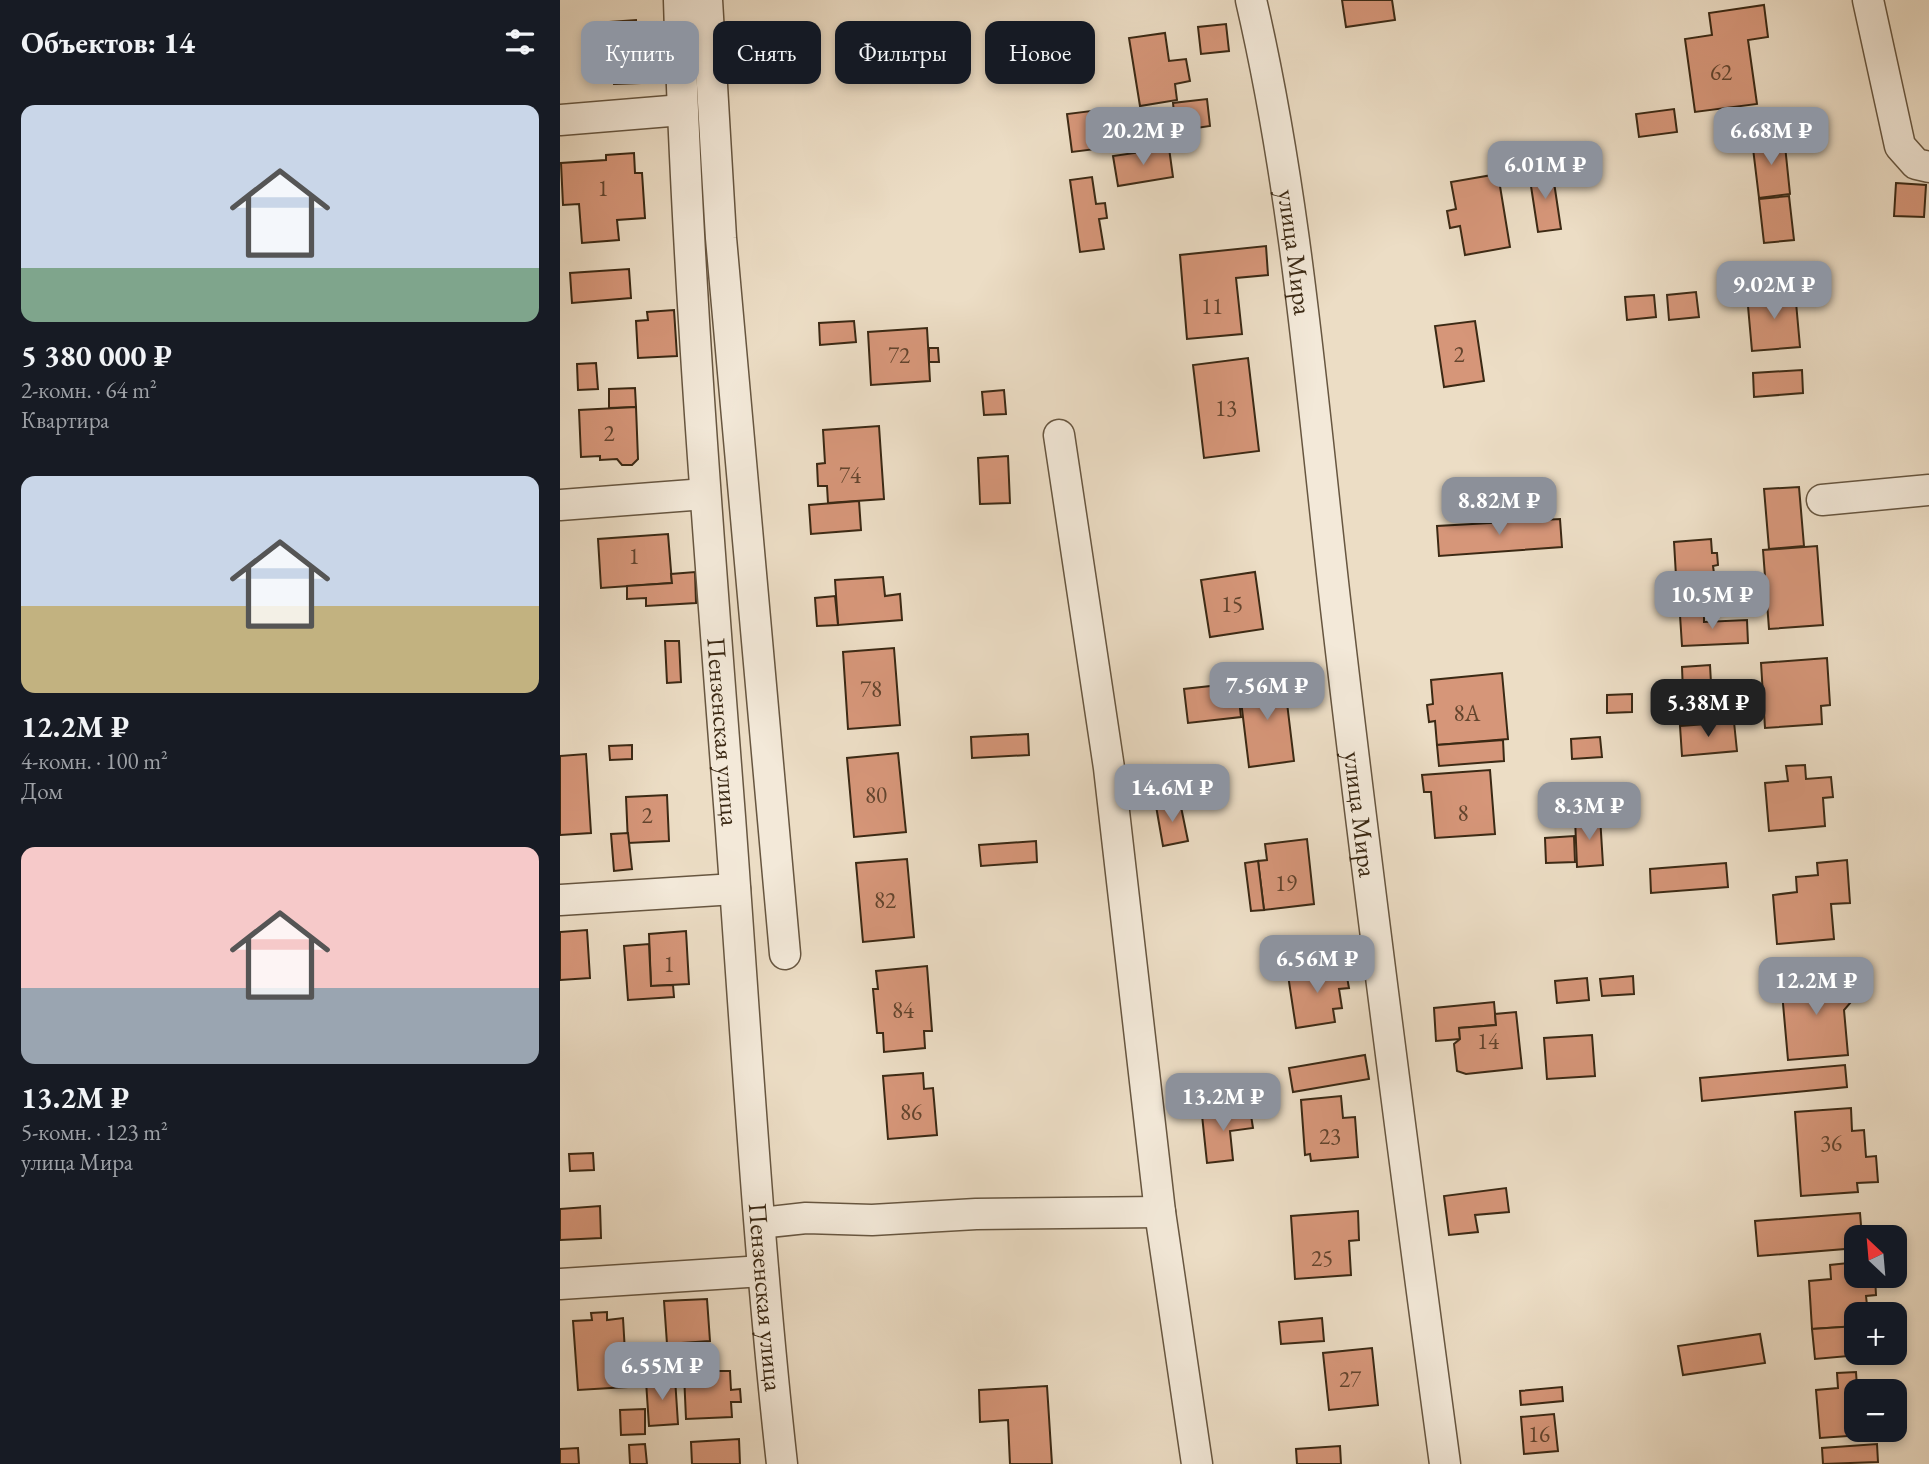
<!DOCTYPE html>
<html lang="ru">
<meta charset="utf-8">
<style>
body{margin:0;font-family:"EB Garamond",serif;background:#242831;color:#f1f3f6;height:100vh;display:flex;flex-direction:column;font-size:26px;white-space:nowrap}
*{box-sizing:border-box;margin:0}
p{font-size:23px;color:#9ea1a6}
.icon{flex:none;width:38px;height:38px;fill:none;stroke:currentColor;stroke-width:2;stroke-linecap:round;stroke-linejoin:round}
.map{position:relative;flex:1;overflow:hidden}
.drawer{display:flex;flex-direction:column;background:#171b24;width:560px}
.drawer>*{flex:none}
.guide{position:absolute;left:21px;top:21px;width:665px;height:63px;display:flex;gap:14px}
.needle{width:46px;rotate:334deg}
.buttons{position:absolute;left:1284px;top:1225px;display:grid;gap:14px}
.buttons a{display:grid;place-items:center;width:63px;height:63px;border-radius:14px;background:#171b24;box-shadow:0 4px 10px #0003;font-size:35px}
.price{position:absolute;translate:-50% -60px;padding:0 16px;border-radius:14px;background:#8c9099;color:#fff;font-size:23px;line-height:46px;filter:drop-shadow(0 2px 4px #0008)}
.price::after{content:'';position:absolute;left:50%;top:42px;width:21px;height:16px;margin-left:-10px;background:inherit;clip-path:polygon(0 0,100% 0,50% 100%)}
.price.active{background:#222;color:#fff}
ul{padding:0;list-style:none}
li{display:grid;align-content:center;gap:14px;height:371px;padding:0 21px}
li span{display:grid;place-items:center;height:217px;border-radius:14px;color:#555}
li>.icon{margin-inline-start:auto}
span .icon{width:126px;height:126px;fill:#fffc;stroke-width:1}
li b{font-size:30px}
h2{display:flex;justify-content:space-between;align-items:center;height:84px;padding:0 21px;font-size:30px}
.pill{padding:0 24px;border-radius:14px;background:#171b24;box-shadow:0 4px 10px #0003;font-size:24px;line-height:63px}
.pill.active{background:#8c9099;color:#fff}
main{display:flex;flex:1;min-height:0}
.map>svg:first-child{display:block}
.building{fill:#d69679;stroke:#3b2914;stroke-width:2}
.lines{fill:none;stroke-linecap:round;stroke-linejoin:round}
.minor-casing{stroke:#675640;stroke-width:33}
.minor{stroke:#f3e9d9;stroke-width:30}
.labels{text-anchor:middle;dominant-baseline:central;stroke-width:5;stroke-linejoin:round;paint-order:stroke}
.number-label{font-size:23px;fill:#62442d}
.street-label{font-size:26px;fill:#3b2914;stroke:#f3e9d9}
</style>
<main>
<section class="drawer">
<h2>Объектов: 14<svg class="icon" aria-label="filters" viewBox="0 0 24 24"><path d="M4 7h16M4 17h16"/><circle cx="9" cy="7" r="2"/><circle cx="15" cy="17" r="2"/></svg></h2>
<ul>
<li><span style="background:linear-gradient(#c9d6e8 75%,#7fa58c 0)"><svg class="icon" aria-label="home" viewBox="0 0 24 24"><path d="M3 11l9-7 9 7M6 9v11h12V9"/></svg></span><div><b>5 380 000 ₽</b><p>2-комн. · 64 m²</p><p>Квартира</p></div></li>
<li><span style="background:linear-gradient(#c9d6e8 60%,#c2b280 0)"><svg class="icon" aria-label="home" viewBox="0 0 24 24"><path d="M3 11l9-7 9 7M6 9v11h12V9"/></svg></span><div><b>12.2M ₽</b><p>4-комн. · 100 m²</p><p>Дом</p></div></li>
<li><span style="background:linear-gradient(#f6c9c9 65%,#9aa5b1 0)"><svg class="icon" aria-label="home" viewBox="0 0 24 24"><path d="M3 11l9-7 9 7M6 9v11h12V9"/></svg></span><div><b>13.2M ₽</b><p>5-комн. · 123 m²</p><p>улица Мира</p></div></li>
</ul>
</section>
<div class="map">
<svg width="1369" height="1464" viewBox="0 0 1369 1464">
<rect width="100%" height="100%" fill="#ecddc5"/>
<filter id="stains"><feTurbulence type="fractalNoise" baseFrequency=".00286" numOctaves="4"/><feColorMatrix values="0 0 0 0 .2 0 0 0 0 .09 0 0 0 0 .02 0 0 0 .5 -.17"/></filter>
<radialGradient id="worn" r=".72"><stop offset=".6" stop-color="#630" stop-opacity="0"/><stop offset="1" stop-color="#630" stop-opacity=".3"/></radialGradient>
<g class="building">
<polygon points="782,0 832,0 835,20 786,27"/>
<polygon points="1204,5 1208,37 1188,40 1197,104 1135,112 1125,39 1152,35 1149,13"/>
<polygon points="76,20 80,83 54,84 50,22"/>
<polygon points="666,24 669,51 641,54 638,27"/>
<polygon points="605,33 609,61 626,59 630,81 615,84 617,100 580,106 569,38"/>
<polygon points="647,99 650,126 616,131 613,103"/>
<polygon points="1114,109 1117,132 1079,137 1076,114"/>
<polygon points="539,110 544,148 512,152 507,114"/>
<polygon points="1224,136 1230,194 1199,198 1192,140"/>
<polygon points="609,148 613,177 558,186 553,156"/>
<polygon points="74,153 75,173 82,173 85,218 57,220 59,240 22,243 19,204 3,205 1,163 46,160 46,155"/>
<polygon points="992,169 1001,229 978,232 969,173"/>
<polygon points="938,174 950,247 905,255 900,226 890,228 887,211 896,209 891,182"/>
<polygon points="532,177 536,204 545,203 547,218 539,219 544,249 520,252 510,180"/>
<polygon points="1336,183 1366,185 1364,217 1334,216"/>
<polygon points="1229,196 1234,240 1204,243 1199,199"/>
<polygon points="706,246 708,275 676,278 682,334 627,339 620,255"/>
<polygon points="69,269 71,298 12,303 10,273"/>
<polygon points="1235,291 1240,347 1192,351 1187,295"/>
<polygon points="1136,292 1139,317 1109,320 1107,295"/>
<polygon points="1094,295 1096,317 1067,320 1065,297"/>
<polygon points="114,310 117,356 78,358 76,321 88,320 87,312"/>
<polygon points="294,321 296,342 260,345 259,323"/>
<polygon points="915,321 924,381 884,387 875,326"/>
<polygon points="367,328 370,381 311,385 308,332"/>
<polygon points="369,348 378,348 379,362 369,362"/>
<polygon points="688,358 699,451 644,458 633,365"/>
<polygon points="36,363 38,389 18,390 17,364"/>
<polygon points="1242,370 1243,393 1194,397 1193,373"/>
<polygon points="75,388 76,407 49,408 49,389"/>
<polygon points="444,390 446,414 424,415 422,392"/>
<polygon points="76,407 78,459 72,465 62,465 57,459 40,460 40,456 21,457 19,410"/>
<polygon points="319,426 324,499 268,503 267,486 258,486 257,464 265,463 263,430"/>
<polygon points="448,456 450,503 420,504 418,458"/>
<polygon points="1239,487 1244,546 1209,549 1204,489"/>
<polygon points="299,501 301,530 251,534 249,505"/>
<polygon points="1000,519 1002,547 879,556 877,526"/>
<polygon points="108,534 112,583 41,588 38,539"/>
<polygon points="1151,539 1152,553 1157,553 1158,565 1153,566 1154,573 1116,576 1114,542"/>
<polygon points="1257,546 1263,625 1209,629 1203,550"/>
<polygon points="135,572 136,603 86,606 86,598 67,599 67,586 112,583 111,574"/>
<polygon points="695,572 703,629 650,637 641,580"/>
<polygon points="323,577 325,596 340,594 342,620 278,625 275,580"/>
<polygon points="275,596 278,625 257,626 255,598"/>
<polygon points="1144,614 1144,622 1187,620 1188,643 1122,646 1120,615"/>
<polygon points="105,641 119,641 121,682 107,683"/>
<polygon points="334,648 340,725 288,729 283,652"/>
<polygon points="1267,658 1270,705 1261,706 1262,724 1205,728 1201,663"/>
<polygon points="1150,665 1151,683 1139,684 1139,692 1123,693 1122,667"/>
<polygon points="942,673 948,739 877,745 875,721 869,722 867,705 873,704 871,680"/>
<polygon points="724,678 734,761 689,767 679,684"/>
<polygon points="677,683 681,717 628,723 624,689"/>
<polygon points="1072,694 1072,712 1047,713 1047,695"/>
<polygon points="1174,722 1177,751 1122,756 1120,726"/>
<polygon points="468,734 469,755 412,758 411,737"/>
<polygon points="1040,737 1042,757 1012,759 1011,739"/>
<polygon points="943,740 944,761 879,766 877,745"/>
<polygon points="72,745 72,759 50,760 49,746"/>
<polygon points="338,753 346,832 294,837 287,758"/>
<polygon points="26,754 31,833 0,835 0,756"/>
<polygon points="1245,765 1246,779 1271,777 1273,797 1263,798 1265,826 1209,831 1205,783 1228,781 1226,766"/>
<polygon points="930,770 935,834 875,838 871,792 864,792 862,775"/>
<polygon points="107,795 109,841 68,843 66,797"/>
<polygon points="620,802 628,841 603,846 596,806"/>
<polygon points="1040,816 1043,865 1017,867 1015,818"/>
<polygon points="68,833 72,869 54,871 51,834"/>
<polygon points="1014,836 1015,862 986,863 985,838"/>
<polygon points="747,839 754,904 704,910 698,861 707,860 705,844"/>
<polygon points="476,841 477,862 421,866 419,845"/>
<polygon points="347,859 354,937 303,942 296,863"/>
<polygon points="1287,860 1290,903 1271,904 1274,939 1217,944 1213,895 1237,892 1236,877 1258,875 1257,863"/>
<polygon points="698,861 704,910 691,911 685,863"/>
<polygon points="1166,863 1168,887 1091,893 1090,869"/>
<polygon points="27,930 30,978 0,980 0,932"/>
<polygon points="126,931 129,984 91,986 89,934"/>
<polygon points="89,944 91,986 113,985 114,997 68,1000 64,946"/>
<polygon points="367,966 372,1031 364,1031 365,1048 324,1052 323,1033 317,1033 313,989 318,989 316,971"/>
<polygon points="785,966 789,988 779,989 782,1008 773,1009 775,1022 736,1028 728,975"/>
<polygon points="1073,976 1074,994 1042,996 1040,979"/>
<polygon points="1281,976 1289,985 1291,1002 1284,1010 1288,1055 1228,1060 1221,981"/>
<polygon points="1027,978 1029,1000 997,1003 995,981"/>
<polygon points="934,1002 936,1025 899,1028 900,1039 876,1041 874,1008"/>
<polygon points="956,1012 962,1068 906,1074 897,1071 894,1044 900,1039 899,1028 936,1025 935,1014"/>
<polygon points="1032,1035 1035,1076 987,1079 984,1038"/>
<polygon points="805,1055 809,1079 733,1092 729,1068"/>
<polygon points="1285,1065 1287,1087 1142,1101 1140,1078"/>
<polygon points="363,1073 364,1089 373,1088 377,1135 328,1139 323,1076"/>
<polygon points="781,1096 783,1118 795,1117 798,1157 751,1161 750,1154 745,1155 741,1100"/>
<polygon points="1291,1108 1292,1131 1304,1130 1306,1157 1316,1156 1318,1182 1297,1183 1298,1192 1241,1196 1235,1112"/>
<polygon points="690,1109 693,1128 670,1131 673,1160 647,1163 642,1115"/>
<polygon points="33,1153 34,1170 10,1171 9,1154"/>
<polygon points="946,1188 949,1212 915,1215 918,1232 889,1235 884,1196"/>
<polygon points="40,1206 41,1238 0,1240 0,1209"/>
<polygon points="798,1211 799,1240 789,1241 791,1275 735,1279 731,1216"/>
<polygon points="1300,1213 1302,1237 1297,1237 1297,1248 1198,1256 1195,1221"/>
<polygon points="1288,1263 1289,1278 1315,1276 1316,1295 1306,1296 1308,1314 1297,1314 1297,1326 1252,1329 1249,1281 1271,1279 1270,1265"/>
<polygon points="147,1299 150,1341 107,1344 104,1301"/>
<polygon points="47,1312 47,1320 63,1318 67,1387 18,1390 13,1321 32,1320 31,1313"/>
<polygon points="762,1318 764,1341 721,1344 719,1322"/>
<polygon points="1297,1326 1297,1353 1311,1354 1255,1359 1252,1329"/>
<polygon points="1200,1334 1205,1363 1123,1375 1118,1346"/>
<polygon points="812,1348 818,1405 769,1410 763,1353"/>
<polygon points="147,1367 152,1371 170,1371 171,1390 180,1389 181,1402 171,1402 172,1417 126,1419 124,1374 131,1368"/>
<polygon points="1296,1372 1297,1387 1322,1384 1323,1391 1297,1391 1297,1430 1315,1430 1316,1434 1260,1438 1256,1390 1278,1388 1277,1373"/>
<polygon points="115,1378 118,1424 89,1426 86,1381"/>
<polygon points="487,1386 492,1464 450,1464 448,1420 420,1422 419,1390"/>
<polygon points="1002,1387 1003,1401 961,1405 960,1391"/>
<polygon points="85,1409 85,1434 61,1435 60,1410"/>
<polygon points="994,1414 998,1451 964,1454 961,1417"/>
<polygon points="179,1439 180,1464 132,1464 131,1442"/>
<polygon points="85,1444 87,1464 70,1464 69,1445"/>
<polygon points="1317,1444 1318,1462 1263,1464 1262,1448"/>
<polygon points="780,1446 781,1464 737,1464 736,1449"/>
<polygon points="18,1448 19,1464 0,1464 0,1449"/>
</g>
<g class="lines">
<defs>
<g id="minor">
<path id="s1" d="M 119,0 C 127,273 149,545 170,817 C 186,1033 198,1249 222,1464"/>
<polyline points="147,0 161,238 225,954"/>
<path id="s2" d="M 691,0 C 738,202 753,412 777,617 C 810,900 847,1182 885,1464"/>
<polyline points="1308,0 1340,146 1356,164 1369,167"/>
<polyline points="0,120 122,110"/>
<polyline points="499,435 549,768 600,1212 637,1464"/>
<polyline points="1262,500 1369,490"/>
<polyline points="0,505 145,494"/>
<polyline points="0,900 175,889"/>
<polyline points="200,1223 246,1218 312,1220 416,1214 600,1212"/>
<polyline points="0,1284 203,1271"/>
</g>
</defs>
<use href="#minor" class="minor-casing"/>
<use href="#minor" class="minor"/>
</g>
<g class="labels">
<g class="number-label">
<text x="1161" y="72">62</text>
<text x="43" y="188">1</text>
<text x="652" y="306">11</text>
<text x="899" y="354">2</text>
<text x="339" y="355">72</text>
<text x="666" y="408">13</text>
<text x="49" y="433">2</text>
<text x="290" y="475">74</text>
<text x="74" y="556">1</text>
<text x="672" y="604">15</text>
<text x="311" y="689">78</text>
<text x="907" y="713">8А</text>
<text x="316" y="795">80</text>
<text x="903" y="813">8</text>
<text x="87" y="815">2</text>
<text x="726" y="883">19</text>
<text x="325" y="900">82</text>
<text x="109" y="964">1</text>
<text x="343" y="1010">84</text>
<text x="928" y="1041">14</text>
<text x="351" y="1112">86</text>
<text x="770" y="1136">23</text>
<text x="1271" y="1143">36</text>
<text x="762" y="1258">25</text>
<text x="790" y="1379">27</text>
<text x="979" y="1434">16</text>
</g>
<g class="street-label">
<text stroke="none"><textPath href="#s2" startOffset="256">улица Мира</textPath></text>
<text stroke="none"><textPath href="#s1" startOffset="733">Пензенская улица</textPath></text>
<text stroke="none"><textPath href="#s2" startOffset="822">улица Мира</textPath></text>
<text stroke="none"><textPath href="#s1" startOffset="1300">Пензенская улица</textPath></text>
</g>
</g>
<rect width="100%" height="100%" filter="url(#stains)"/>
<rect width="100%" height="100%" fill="url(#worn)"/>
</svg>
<div class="buttons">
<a><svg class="needle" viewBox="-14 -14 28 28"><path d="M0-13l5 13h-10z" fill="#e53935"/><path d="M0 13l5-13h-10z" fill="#9ea1a6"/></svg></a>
<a>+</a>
<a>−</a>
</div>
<b class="price" style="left:583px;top:167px">20.2M ₽</b>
<b class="price" style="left:1211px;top:167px">6.68M ₽</b>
<b class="price" style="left:985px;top:201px">6.01M ₽</b>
<b class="price" style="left:1214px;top:321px">9.02M ₽</b>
<b class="price" style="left:939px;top:537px">8.82M ₽</b>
<b class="price" style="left:1152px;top:631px">10.5M ₽</b>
<b class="price" style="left:707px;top:722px">7.56M ₽</b>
<b class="price active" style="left:1148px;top:739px">5.38M ₽</b>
<b class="price" style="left:612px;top:824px">14.6M ₽</b>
<b class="price" style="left:1029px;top:842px">8.3M ₽</b>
<b class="price" style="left:757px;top:995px">6.56M ₽</b>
<b class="price" style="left:1256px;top:1017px">12.2M ₽</b>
<b class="price" style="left:663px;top:1133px">13.2M ₽</b>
<b class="price" style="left:102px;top:1402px">6.55M ₽</b>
<div class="guide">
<a class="pill active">Купить</a>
<a class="pill">Снять</a>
<a class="pill">Фильтры</a>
<a class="pill">Новое</a>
</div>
</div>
</main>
